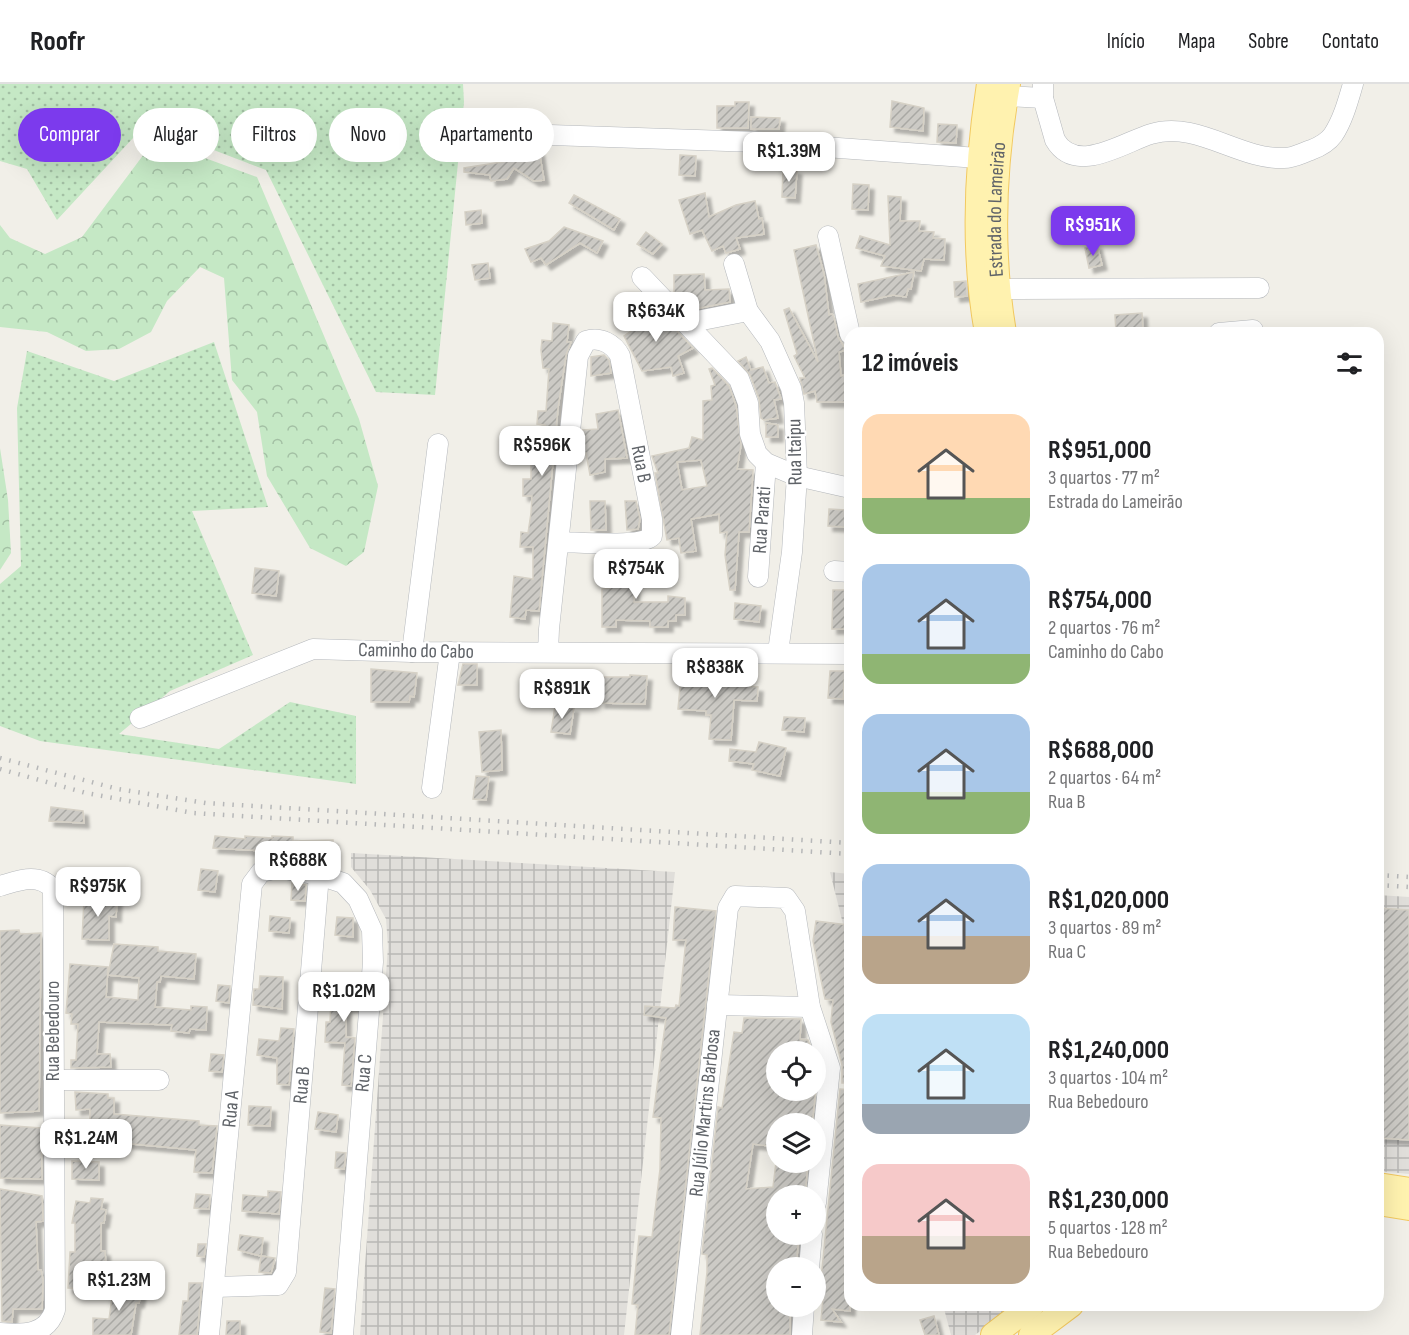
<!DOCTYPE html>
<html lang="pt">
<meta charset="utf-8">
<style>
body{margin:0;font-family:"Sofia Sans Condensed",sans-serif;background:#f6f6f6;color:#202124;height:100vh;display:flex;flex-direction:column;font-size:22px;white-space:nowrap}
*{box-sizing:border-box;margin:0}
p{font-size:20px;color:#757577}
.icon{flex:none;width:33px;height:33px;fill:none;stroke:currentColor;stroke-width:2;stroke-linecap:round;stroke-linejoin:round}
.map{position:relative;flex:1;overflow:hidden}
.panel{position:absolute;left:844px;top:243px;width:540px;height:984px;display:flex;flex-direction:column;background:#fff;border-radius:18px;box-shadow:0 6px 24px #0002}
.panel>*{flex:none}
.top-card{position:absolute;left:18px;top:24px;width:570px;height:54px;display:flex;gap:12px}
.buttons{position:absolute;left:766px;top:957px;display:grid;gap:12px}
.buttons a{display:grid;place-items:center;width:60px;height:60px;border-radius:50%;background:#fff;box-shadow:0 6px 24px #0002;font-size:30px}
.price{position:absolute;translate:-50% -51px;padding:0 14px;border-radius:12px;background:#fff;color:#222;font-size:20px;line-height:39px;filter:drop-shadow(0 2px 3px #0008)}
.price::after{content:'';position:absolute;left:50%;top:36px;width:18px;height:14px;margin-left:-9px;background:inherit;clip-path:polygon(0 0,100% 0,50% 100%)}
.price.on{background:#7c3aed;color:#fff}
ul{padding:0;list-style:none}
li{display:flex;align-items:center;gap:18px;height:150px;padding:0 18px}
li span{display:grid;place-items:center;flex:none;width:168px;height:120px;border-radius:18px;color:#555}
li>.icon{margin-inline-start:auto}
span .icon{width:72px;height:72px;fill:#fffc;stroke-width:1}
li b{font-size:26px}
h2{display:flex;justify-content:space-between;align-items:center;height:72px;padding:0 18px;font-size:26px}
.chip{padding:0 21px;border-radius:27px;background:#fff;box-shadow:0 6px 24px #0002;font-size:21px;line-height:54px}
.chip.on{background:#7c3aed;color:#fff}
header{display:flex;align-items:center;gap:36px;box-sizing:border-box;height:84px;padding:0 30px;background:#fff;border-bottom:2px solid #e0e0e0}
header strong{font-size:28px}
nav{display:flex;gap:33px;margin-inline-start:auto;font-size:21px}
.map>svg:first-child{display:block}
.industrial{fill:url(#industrial-grid)}
.grass{fill:url(#grass-dots)}
.forest{fill:url(#forest-crowns)}
.building{fill:url(#building-hatch);stroke:#d6d1c6;stroke-width:1.5;fill-rule:evenodd;filter:url(#shadow)}
.lines{fill:none;stroke-linecap:round;stroke-linejoin:round}
.minor-casing{stroke:#b5b8bc;stroke-width:21}
.major-casing{stroke:#f2c960;stroke-width:26}
.minor{stroke:#fff;stroke-width:20}
.major{stroke:#fff2af;stroke-width:24}
.rail{stroke:#b6b7b8;stroke-width:4.5;stroke-dasharray:1.5 8;stroke-linecap:butt}
.labels{text-anchor:middle;dominant-baseline:central;stroke-width:4.5;stroke-linejoin:round;paint-order:stroke}
.street-label{font-size:20px;fill:#5f6368;stroke:#fff}
</style>
<header>
<strong>Roofr</strong>
<nav><a>Início</a><a>Mapa</a><a>Sobre</a><a>Contato</a></nav>
</header>
<div class="map">
<svg width="1409" height="1251" viewBox="0 0 1409 1251">
<defs>
<pattern id="industrial-grid" width="8" height="8" patternUnits="userSpaceOnUse" patternTransform="scale(1.5)"><rect width="8" height="8" fill="#e0deda"/><path d="M0 4h8M4 0v8" fill="none" stroke="#b9b8b5"/></pattern>
<pattern id="grass-dots" width="8" height="8" patternUnits="userSpaceOnUse" patternTransform="scale(1.5)"><rect width="8" height="8" fill="#c5e8c5"/><path d="M2 2h.1M6 6h.1" fill="none" stroke="#a3c0a4" stroke-width="1.8" stroke-linecap="round"/></pattern>
<pattern id="forest-crowns" width="20" height="18" patternUnits="userSpaceOnUse" patternTransform="scale(1.5)"><rect width="20" height="18" fill="#c5e8c5"/><path d="M2 6a3 3 0 1 1 6 0M12 15a3 3 0 1 1 6 0" fill="none" stroke="#a3c0a4"/></pattern>
<pattern id="building-hatch" width="6" height="6" patternUnits="userSpaceOnUse" patternTransform="scale(1.5)"><rect width="6" height="6" fill="#cccac5"/><path d="M-1 1l2-2M0 6l6-6M5 7l2-2" fill="none" stroke="#a9a8a4"/></pattern>
<filter id="shadow"><feDropShadow dx="5" dy="5" stdDeviation="1.5" flood-color="#0004"/></filter>
</defs>
<rect width="100%" height="100%" fill="#f1efe8"/>
<g class="industrial">
<polygon points="351,769 675,788 624,1251 360,1251 388,863 386,835 370,806 351,783"/>
<polygon points="830,788 850,790 850,868"/>
<polygon points="1378,811 1409,813 1409,1090 1379,1087"/>
<polygon points="943,1221 1015,1221 975,1251 951,1251"/>
</g>
<g class="grass">
<polygon points="0,0 463,0 464,18 435,311 376,308 266,86 146,40 57,136 27,85 0,77"/>
<polygon points="214,258 268,423 192,427 253,571 170,607 119,650 219,665 290,618 356,632 356,700 40,657 0,642 0,500 21,482 17,324 27,267 114,297"/>
</g>
<g class="forest">
<polygon points="175,63 257,93 359,335 378,402 364,468 346,482 310,464 267,392 257,328 232,296 224,194 200,183 167,217 151,248 119,265 86,267 47,248 0,243 0,141 10,154 45,170 82,153 144,70"/>
<polygon points="0,364 8,416 11,469 0,486"/>
</g>
<g class="building">
<polygon points="892,17 924,24 923,47 890,43"/>
<polygon points="735,18 749,18 748,44 717,44 717,22 735,22"/>
<polygon points="751,33 780,34 779,45 751,45"/>
<polygon points="938,40 957,41 956,59 937,58"/>
<polygon points="539,66 544,96 534,97 514,84 507,95 491,97 490,91 464,88 464,84 527,74 526,69"/>
<polygon points="680,71 696,72 695,92 679,91"/>
<polygon points="783,85 797,86 795,114 782,113"/>
<polygon points="853,100 869,101 868,126 852,125"/>
<polygon points="705,109 709,133 736,121 755,117 759,135 762,134 764,150 736,154 740,165 726,169 723,162 712,167 702,146 690,150 679,116"/>
<polygon points="574,111 620,135 614,146 569,119"/>
<polygon points="888,112 901,113 900,137 920,137 919,147 934,148 933,154 945,155 944,176 924,175 921,187 881,182 885,172 856,164 860,152 890,161"/>
<polygon points="481,126 482,139 466,141 465,128"/>
<polygon points="564,143 603,157 597,169 580,159 546,181 541,174 531,178 525,165 549,157"/>
<polygon points="646,148 662,160 653,170 637,160"/>
<polygon points="816,161 824,190 829,231 832,230 834,234 838,253 846,266 839,268 841,292 850,290 850,318 817,318 815,307 804,310 800,294 805,294 794,272 797,270 784,226 789,224 818,278 794,166"/>
<polygon points="1097,161 1102,181 1089,184 1085,164"/>
<polygon points="488,179 490,194 475,196 472,181"/>
<polygon points="914,188 911,205 908,205 906,213 893,211 861,218 858,200"/>
<polygon points="704,190 705,206 729,205 730,218 690,226 674,209 674,191"/>
<polygon points="966,197 967,212 955,213 954,198"/>
<polygon points="642,225 650,236 661,230 693,264 678,272 684,289 673,292 671,283 642,287 624,252 634,245 627,238"/>
<polygon points="1142,229 1143,247 1116,249 1115,231"/>
<polygon points="553,239 569,241 567,258 571,258 566,271 558,324 539,527 526,526 525,535 510,533 514,492 533,495 533,463 520,463 521,448 528,449 531,429 532,412 523,412 523,395 531,395 531,379 542,378 545,341 537,340 538,327 546,327 549,285 543,284 541,266 542,256 552,257"/>
<polygon points="604,271 609,276 611,289 591,292 591,273"/>
<polygon points="746,273 751,286 763,283 769,299 775,298 781,315 774,316 778,334 764,336 761,334 759,315 750,291 738,277"/>
<path d="M 712,284 L 729,302 L 736,322 L 741,361 L 737,385 L 753,386 L 749,448 L 739,448 L 735,506 L 730,506 L 725,471 L 727,448 L 720,449 L 719,430 L 691,435 L 696,467 L 681,469 L 679,454 L 667,456 L 655,389 L 658,389 L 652,372 L 689,364 L 692,353 L 703,356 L 703,317 L 712,316 L 711,302 L 715,301 L 709,285 ZM 701,376 L 707,402 L 682,406 L 677,378 Z"/>
<polygon points="618,326 627,374 605,375 605,388 590,391 586,369 582,369 582,346 598,345 596,330"/>
<polygon points="766,339 778,341 778,353 766,353"/>
<polygon points="590,417 605,417 606,446 591,446"/>
<polygon points="625,417 636,417 640,435 638,445 627,446"/>
<polygon points="829,425 846,426 845,443 828,442"/>
<polygon points="620,472 648,476 648,492 635,491 634,518 668,518 668,512 685,514 685,531 676,531 676,537 668,537 668,543 650,543 650,537 616,536 616,543 602,543 602,505 610,504 610,500 619,500"/>
<polygon points="255,484 279,487 276,512 252,509"/>
<polygon points="833,506 848,506 847,545 832,545"/>
<polygon points="735,519 761,522 759,538 734,535"/>
<polygon points="463,580 477,580 477,601 458,601"/>
<polygon points="371,585 417,589 414,613 410,612 409,618 371,618"/>
<polygon points="723,585 737,586 736,601 758,603 757,617 734,616 731,656 709,655 711,631 706,631 706,627 678,625 681,592 694,593 694,587 723,589"/>
<polygon points="830,587 845,587 843,615 828,614"/>
<polygon points="630,591 647,592 645,620 600,619 603,593 630,593"/>
<polygon points="555,622 574,624 570,650 551,648"/>
<polygon points="784,633 805,634 804,648 782,646"/>
<polygon points="501,646 502,686 482,688 479,648"/>
<polygon points="759,658 786,664 780,692 752,686 754,680 729,677 730,665 756,668"/>
<polygon points="476,692 489,693 486,716 473,715"/>
<polygon points="51,723 83,727 84,739 49,737"/>
<polygon points="215,752 245,755 245,752 272,754 272,752 293,753 293,757 333,756 333,771 213,764"/>
<polygon points="201,785 218,787 215,808 198,806"/>
<polygon points="292,799 306,801 305,817 291,816"/>
<polygon points="84,815 117,816 116,833 109,832 109,856 82,855"/>
<polygon points="675,823 716,827 669,1251 635,1251 638,1221 632,1220 639,1152 652,1153 660,1085 661,1034 653,1033 666,934 644,931 645,922 675,924 676,921 679,922 686,856 673,856"/>
<polygon points="1378,824 1409,826 1409,1056 1380,1054"/>
<polygon points="270,832 290,834 289,849 269,847"/>
<polygon points="337,833 353,834 353,853 335,851"/>
<polygon points="816,837 848,841 845,866 850,867 850,999 842,999 842,981 831,938 833,916 825,915 813,857"/>
<polygon points="19,846 20,850 41,849 39,1027 0,1029 0,847"/>
<polygon points="114,860 158,863 158,867 196,870 194,895 161,892 160,898 157,898 155,923 191,926 191,922 207,923 206,946 190,945 189,949 171,947 172,941 99,938 97,970 110,970 111,983 71,984 71,976 76,976 78,940 71,940 72,930 66,929 70,880 108,883 106,913 138,916 139,894 108,891"/>
<polygon points="260,892 283,893 282,925 253,921 254,905 259,905"/>
<polygon points="339,894 360,895 357,923 346,923 346,953 355,954 351,1002 342,1001 345,959 325,958 326,938 330,938 331,916 338,916"/>
<polygon points="218,901 230,902 229,919 216,917"/>
<polygon points="744,934 801,935 800,955 808,956 812,968 777,968 777,1006 812,1009 816,1006 812,1040 777,1040 777,1063 753,1060 746,1105 773,1103 776,1078 808,1078 805,1112 777,1112 777,1150 799,1150 796,1184 777,1184 777,1222 790,1222 790,1251 700,1251 707,1188 707,1171 702,1170 718,1023 722,1024 734,948 742,949"/>
<polygon points="281,944 294,945 289,1001 277,1000 277,974 257,971 259,955 279,957"/>
<polygon points="211,970 224,971 222,988 209,987"/>
<polygon points="840,1005 850,1006 850,1227 832,1225 841,1238 821,1236 823,1215 819,1215"/>
<polygon points="75,1008 108,1010 108,1014 114,1014 114,1030 199,1037 199,1041 217,1042 212,1089 194,1088 196,1066 90,1056 90,1025 76,1026"/>
<polygon points="249,1022 271,1023 270,1042 248,1041"/>
<polygon points="318,1028 338,1031 336,1048 315,1045"/>
<polygon points="0,1041 41,1044 42,1095 0,1094"/>
<polygon points="336,1068 346,1069 344,1085 335,1084"/>
<polygon points="72,1077 99,1078 99,1096 72,1095"/>
<polygon points="0,1105 42,1112 43,1137 36,1138 38,1186 41,1186 43,1196 42,1225 13,1225 12,1238 2,1237"/>
<polygon points="268,1107 281,1108 279,1130 242,1127 243,1111 268,1113"/>
<polygon points="196,1110 210,1111 209,1125 194,1124"/>
<polygon points="91,1114 103,1115 101,1125 106,1126 104,1139 101,1139 101,1167 105,1167 107,1200 85,1202 85,1205 68,1204 70,1168 75,1168 75,1139 72,1139 76,1117 90,1119"/>
<polygon points="240,1151 263,1154 261,1172 238,1166"/>
<polygon points="198,1160 206,1160 204,1173 197,1172"/>
<polygon points="261,1172 275,1174 271,1189 259,1188"/>
<polygon points="114,1199 142,1204 139,1219 136,1219 131,1251 93,1251 93,1234 109,1235"/>
<polygon points="189,1199 202,1199 197,1251 179,1251 183,1217 188,1217"/>
<polygon points="325,1204 335,1205 331,1249 320,1248"/>
<polygon points="934,1232 939,1251 925,1251 920,1236"/>
<polygon points="227,1237 240,1237 240,1251 226,1251"/>
</g>
<g class="lines">
<defs>
<g id="minor">
<path d="M 1043,0 L 1043,14 L 1055,56 C 1076,92 1124,58 1151,50 C 1197,36 1239,76 1284,74 C 1294,74 1302,69 1311,66 C 1319,63 1328,58 1333,51 C 1343,36 1348,17 1353,0"/>
<polyline points="1006,12 1043,14"/>
<polyline points="521,50 756,58 978,74"/>
<polyline points="828,152 850,250"/>
<polyline points="734,180 748,227 770,257 791,304 794,319 797,392 792,468 778,568"/>
<polyline points="642,193 739,295 748,319 750,350 757,370 766,379 797,392 850,404"/>
<polyline points="997,205 1259,204"/>
<polyline points="687,239 748,227"/>
<polyline points="1219,249 1253,246"/>
<polyline points="834,487 850,488"/>
<polyline points="758,493 766,379"/>
<polyline points="412,568 438,360"/>
<path d="M 548,568 L 549,545 L 578,272 L 586,257 C 600,252 614,260 620,272 L 652,435 L 652,452 C 641,464 577,458 559,458"/>
<polyline points="140,634 313,565 412,568 850,570"/>
<polyline points="432,704 450,568"/>
<path d="M 0,802 C 18,797 38,788 53,805 L 55,1226 C 47,1251 24,1251 0,1249"/>
<polyline points="717,921 810,923"/>
<polyline points="54,996 159,996"/>
<polyline points="809,1184 812,1150"/>
<polyline points="215,1203 278,1201 286,1188 319,791"/>
<polyline points="209,1251 252,800 261,788 278,784 319,791 343,799 358,815 372,846 373,878 343,1251"/>
<polyline points="681,1251 728,824 735,812 786,814 795,827 810,923 830,984 816,1119"/>
<polyline points="802,1251 804,1222"/>
</g>
<g id="major">
<path d="M 987,249 C 972,166 976,83 989,0"/>
<path id="s1" d="M 1004,249 C 990,165 993,84 1008,0"/>
<polyline points="1378,1101 1409,1106"/>
<polyline points="1378,1119 1409,1124"/>
<polyline points="993,1251 1032,1221"/>
<polyline points="1031,1251 1071,1221"/>
</g>
</defs>
<use href="#minor" class="minor-casing"/>
<use href="#major" class="major-casing"/>
<use href="#minor" class="minor"/>
<use href="#major" class="major"/>
<g class="rail">
<polyline points="0,674 118,705 206,719 850,759"/>
<polyline points="0,685 86,709 193,729 850,770"/>
<polyline points="1378,791 1409,793"/>
<polyline points="1378,801 1409,803"/>
</g>
</g>
<g class="labels">
<g class="street-label">
<text stroke="none"><textPath href="#s1" startOffset="124">Estrada do Lameirão</textPath></text>
<text transform="translate(795 368) rotate(-91)">Rua Itaipu</text>
<text transform="translate(641 380) rotate(79)">Rua B</text>
<text transform="translate(762 436) rotate(-86)">Rua Parati</text>
<text transform="translate(416 567) rotate(1)">Caminho do Cabo</text>
<text transform="translate(53 947) rotate(-90)">Rua Bebedouro</text>
<text transform="translate(364 989) rotate(-85)">Rua C</text>
<text transform="translate(302 1001) rotate(-85)">Rua B</text>
<text transform="translate(231 1025) rotate(-85)">Rua A</text>
<text transform="translate(705 1029) rotate(-84)">Rua Júlio Martins Barbosa</text>
</g>
</g>
</svg>
<div class="buttons">
<a><svg class="icon" aria-label="locate" viewBox="0 0 24 24"><circle cx="12" cy="12" r="6"/><path d="M12 2v4M12 18v4M2 12h4M18 12h4"/></svg></a>
<a><svg class="icon" aria-label="layers" viewBox="0 0 24 24"><path d="M12 4l9 5-9 5-9-5zM3 14l9 5 9-5"/></svg></a>
<a>+</a>
<a>−</a>
</div>
<b class="price" style="left:789px;top:99px">R$1.39M</b>
<b class="price on" style="left:1093px;top:173px">R$951K</b>
<b class="price" style="left:656px;top:259px">R$634K</b>
<b class="price" style="left:542px;top:393px">R$596K</b>
<b class="price" style="left:636px;top:516px">R$754K</b>
<b class="price" style="left:715px;top:615px">R$838K</b>
<b class="price" style="left:562px;top:636px">R$891K</b>
<b class="price" style="left:298px;top:808px">R$688K</b>
<b class="price" style="left:98px;top:834px">R$975K</b>
<b class="price" style="left:344px;top:939px">R$1.02M</b>
<b class="price" style="left:86px;top:1086px">R$1.24M</b>
<b class="price" style="left:119px;top:1228px">R$1.23M</b>
<div class="top-card">
<a class="chip on">Comprar</a>
<a class="chip">Alugar</a>
<a class="chip">Filtros</a>
<a class="chip">Novo</a>
<a class="chip">Apartamento</a>
</div>
<section class="panel">
<h2>12 imóveis<svg class="icon" aria-label="filters" viewBox="0 0 24 24"><path d="M4 7h16M4 17h16"/><circle cx="9" cy="7" r="2"/><circle cx="15" cy="17" r="2"/></svg></h2>
<ul>
<li><span style="background:linear-gradient(#ffd9b3 70%,#8fb573 0)"><svg class="icon" aria-label="home" viewBox="0 0 24 24"><path d="M3 11l9-7 9 7M6 9v11h12V9"/></svg></span><div><b>R$951,000</b><p>3 quartos · 77 m²</p><p>Estrada do Lameirão</p></div></li>
<li><span style="background:linear-gradient(#a9c7e8 75%,#8fb573 0)"><svg class="icon" aria-label="home" viewBox="0 0 24 24"><path d="M3 11l9-7 9 7M6 9v11h12V9"/></svg></span><div><b>R$754,000</b><p>2 quartos · 76 m²</p><p>Caminho do Cabo</p></div></li>
<li><span style="background:linear-gradient(#a9c7e8 65%,#8fb573 0)"><svg class="icon" aria-label="home" viewBox="0 0 24 24"><path d="M3 11l9-7 9 7M6 9v11h12V9"/></svg></span><div><b>R$688,000</b><p>2 quartos · 64 m²</p><p>Rua B</p></div></li>
<li><span style="background:linear-gradient(#a9c7e8 60%,#b9a48a 0)"><svg class="icon" aria-label="home" viewBox="0 0 24 24"><path d="M3 11l9-7 9 7M6 9v11h12V9"/></svg></span><div><b>R$1,020,000</b><p>3 quartos · 89 m²</p><p>Rua C</p></div></li>
<li><span style="background:linear-gradient(#bfe0f5 75%,#9aa5b1 0)"><svg class="icon" aria-label="home" viewBox="0 0 24 24"><path d="M3 11l9-7 9 7M6 9v11h12V9"/></svg></span><div><b>R$1,240,000</b><p>3 quartos · 104 m²</p><p>Rua Bebedouro</p></div></li>
<li><span style="background:linear-gradient(#f6c9c9 60%,#b9a48a 0)"><svg class="icon" aria-label="home" viewBox="0 0 24 24"><path d="M3 11l9-7 9 7M6 9v11h12V9"/></svg></span><div><b>R$1,230,000</b><p>5 quartos · 128 m²</p><p>Rua Bebedouro</p></div></li>
</ul>
</section>
</div>
